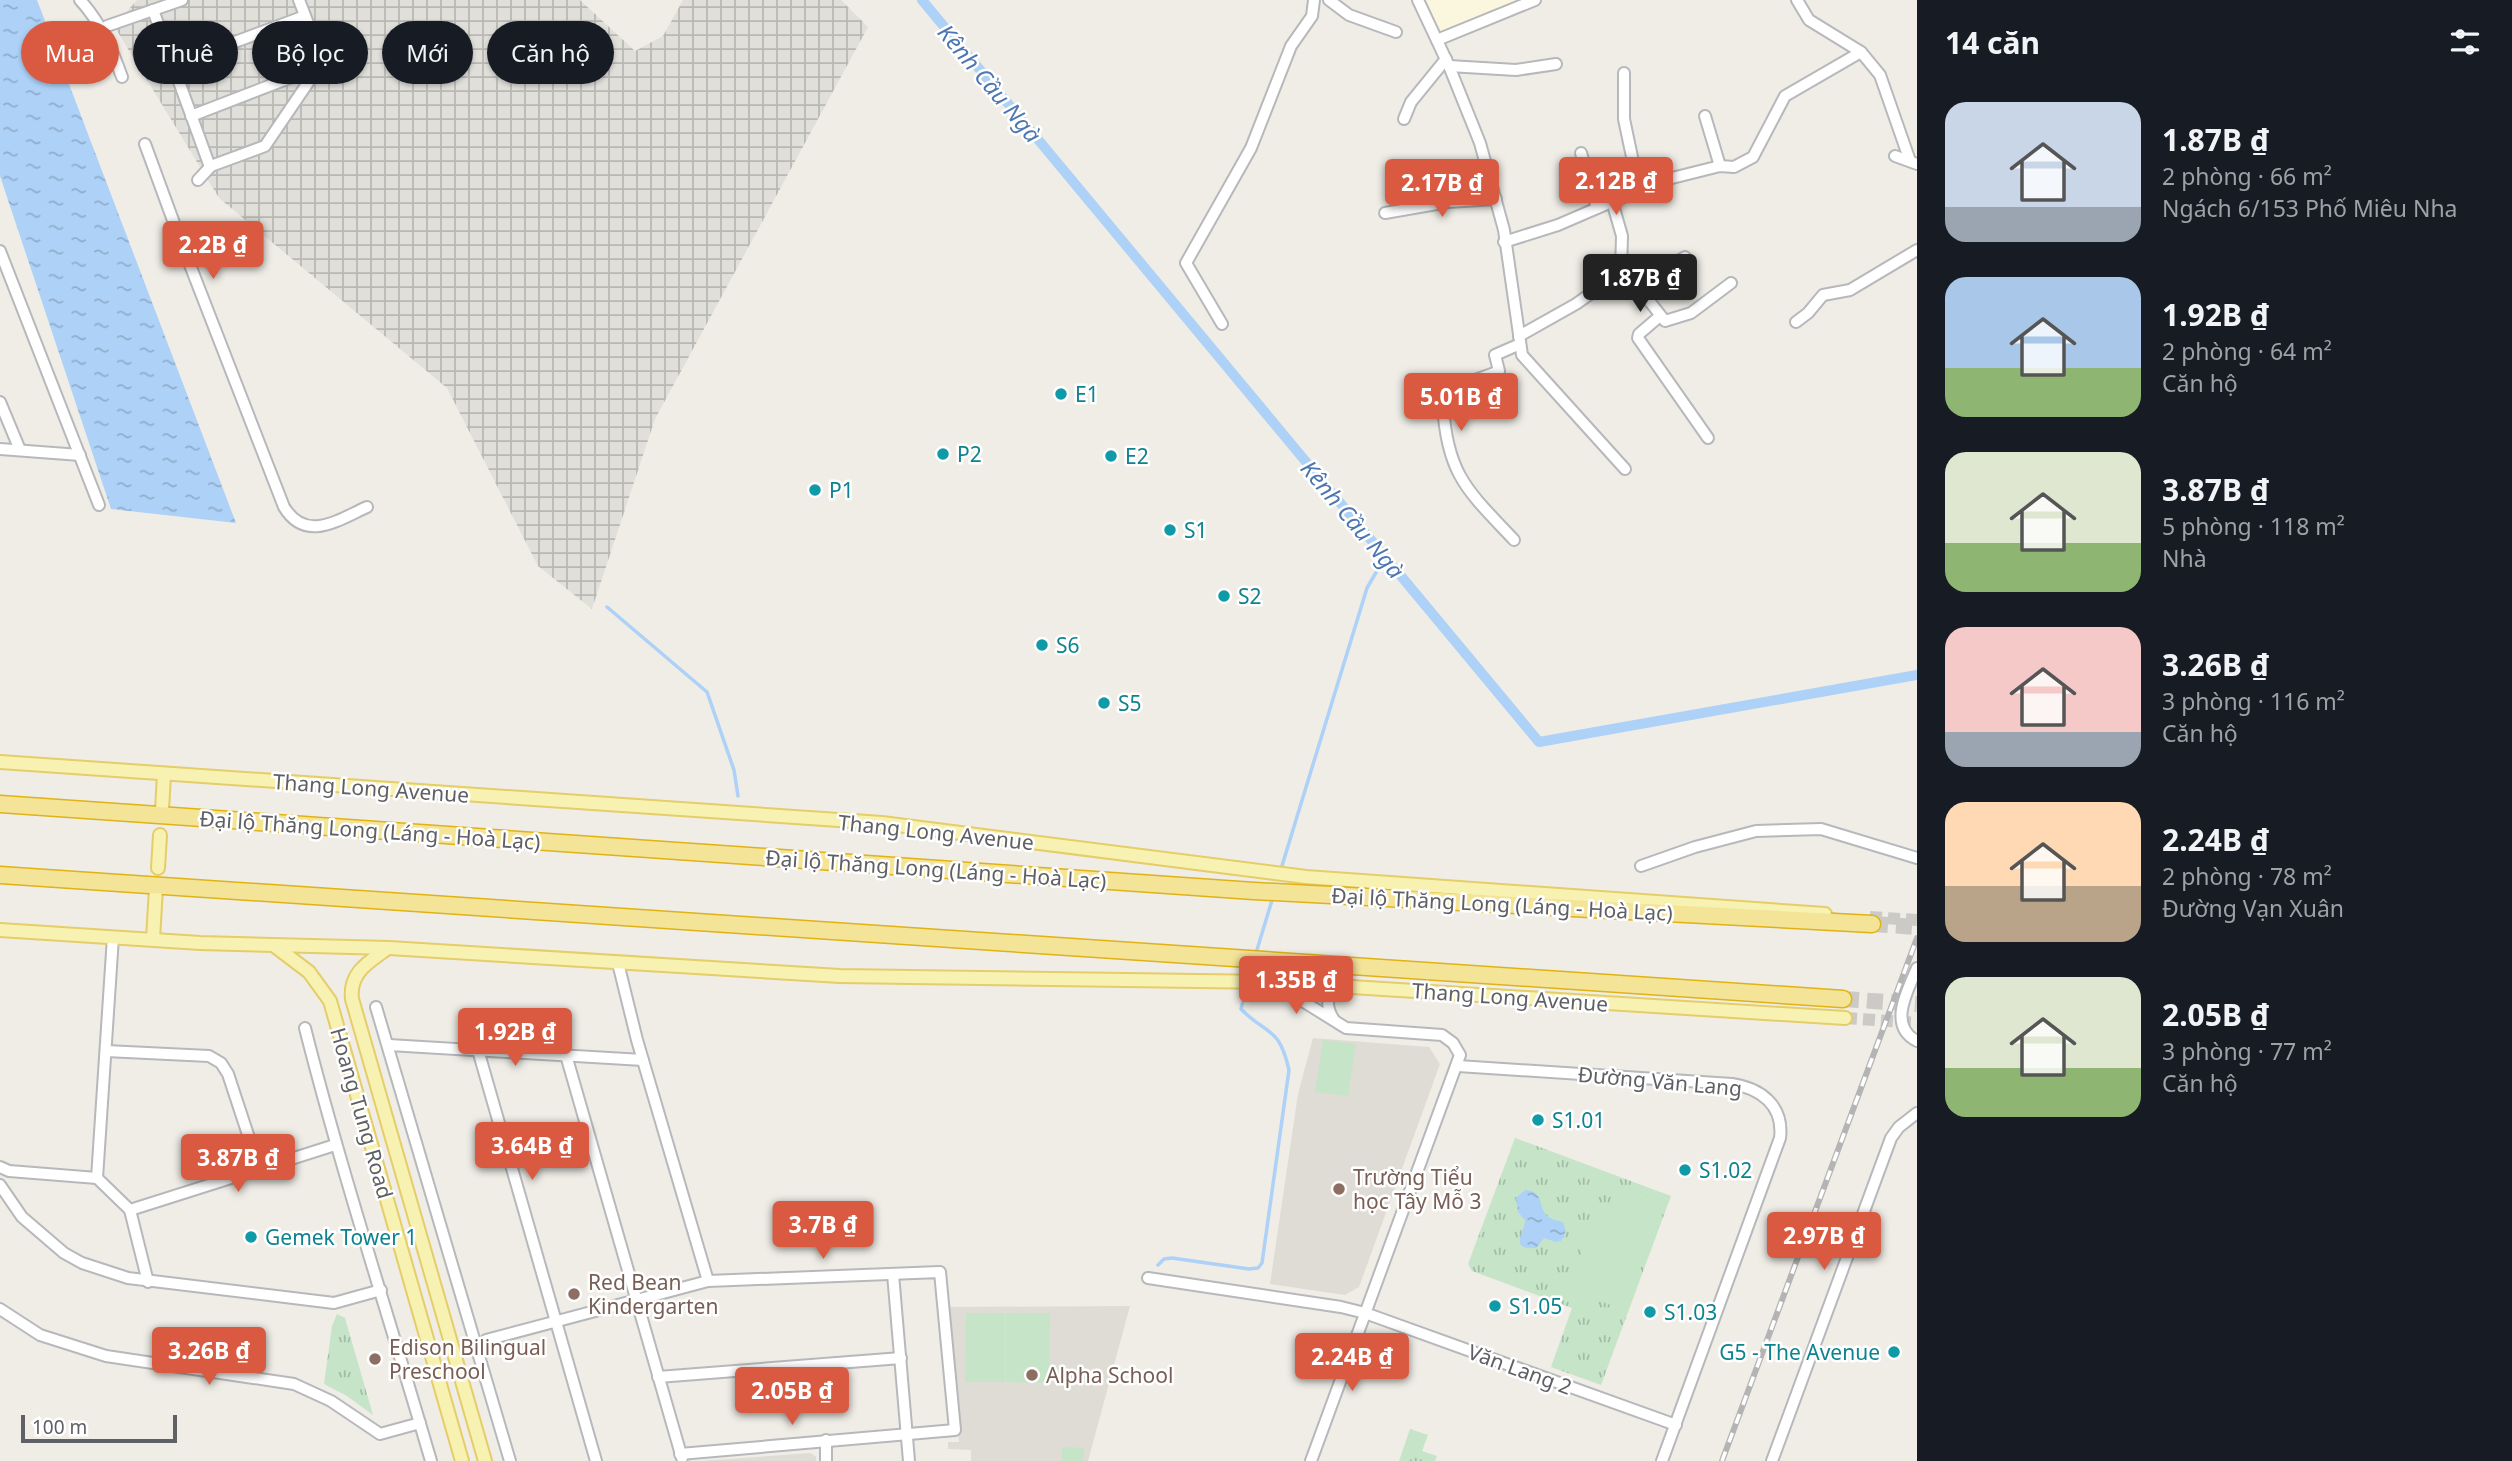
<!DOCTYPE html>
<html lang="vi">
<meta charset="utf-8">
<style>
body{margin:0;font-family:"Noto Sans",sans-serif;background:#20242c;color:#f1f3f6;height:100vh;display:flex;flex-direction:column;font-size:26px;white-space:nowrap}
*{box-sizing:border-box;margin:0}
p{font-size:23px;color:#9ea1a6}
.icon{flex:none;width:38px;height:38px;fill:none;stroke:currentColor;stroke-width:2;stroke-linecap:round;stroke-linejoin:round}
.map{position:relative;flex:1;overflow:hidden}
.details{display:flex;flex-direction:column;background:#171b24;width:595px}
.details>*{flex:none}
.hud{position:absolute;left:21px;top:21px;width:665px;height:63px;display:flex;gap:14px}
.scale{position:absolute;left:21px;bottom:18px;width:156px;box-sizing:border-box;padding-left:7px;border:4px solid #5e6065;border-top:0;font-size:19px;line-height:24px;white-space:nowrap;color:#5e6065;-webkit-text-stroke:5px #fff;paint-order:stroke}
.price{position:absolute;translate:-50% -60px;padding:0 16px;border-radius:7px;background:#da5a41;color:#fff;font-size:23px;line-height:46px;filter:drop-shadow(0 2px 4px #0008)}
.price::after{content:'';position:absolute;left:50%;top:42px;width:21px;height:16px;margin-left:-10px;background:inherit;clip-path:polygon(0 0,100% 0,50% 100%)}
.price.selected{background:#222;color:#fff}
ul{padding:0;list-style:none}
li{display:flex;align-items:center;gap:21px;height:175px;padding:0 28px}
li span{display:grid;place-items:center;flex:none;width:196px;height:140px;border-radius:21px;color:#555}
li>.icon{margin-inline-start:auto}
span .icon{width:84px;height:84px;fill:#fffc;stroke-width:1}
li b{font-size:30px}
h2{display:flex;justify-content:space-between;align-items:center;height:84px;padding:0 28px;font-size:30px}
.tag{padding:0 24px;border-radius:32px;background:#171b24;box-shadow:0 2px 5px #0004;font-size:24px;line-height:63px}
.tag.selected{background:#da5a41;color:#fff}
main{display:flex;flex:1;min-height:0}
.map>svg:first-child{display:block}
.commercial{fill:#fbf7df}
.industrial{fill:url(#industrial-grid)}
.education{fill:#dedcd4}
.grass{fill:url(#grass-tufts)}
.pitch{fill:#c5e4c8}
.water{fill:url(#water-ripples)}
.lines{fill:none;stroke-linecap:round;stroke-linejoin:round}
.stream{stroke:#add1f7;stroke-width:3.5}
.canal{stroke:#add1f7;stroke-width:10}
.major-tunnel{stroke:#cbcac6;stroke-width:12;stroke-dasharray:12 6;stroke-linecap:butt}
.highway-tunnel{stroke:#cbcac6;stroke-width:16;stroke-dasharray:16 8;stroke-linecap:butt}
.minor-casing{stroke:#b6b8bb;stroke-width:14}
.major-casing{stroke:#e5cd69;stroke-width:16}
.highway-casing{stroke:#e0b215;stroke-width:19}
.minor{stroke:#fff;stroke-width:10}
.major{stroke:#f8f2b2;stroke-width:12}
.highway{stroke:#f4e498;stroke-width:16}
.rail-casing{stroke:#b4b4b5;stroke-width:6}
.rail{stroke:#fff;stroke-width:3.5;stroke-dasharray:10;stroke-linecap:butt}
.culture-dot{fill:#0f9aa8;stroke:#fff;stroke-width:2.5}
.education-dot{fill:#8d6e63;stroke:#fff;stroke-width:2.5}
.labels{text-anchor:middle;dominant-baseline:central;stroke-width:5;stroke-linejoin:round;paint-order:stroke}
.culture-label{font-size:21px;fill:#0d838f;stroke:#fff;text-anchor:start}
.street-label{font-size:21px;fill:#5e6065;stroke:#fff}
.education-label{font-size:21px;fill:#785e54;stroke:#fff;text-anchor:start}
.water-label{font-size:23px;font-style:italic;fill:#4e76b1;stroke:#fff}
</style>
<main>
<div class="map">
<svg width="1917" height="1461" viewBox="0 0 1917 1461">
<defs>
<pattern id="industrial-grid" width="8" height="8" patternUnits="userSpaceOnUse" patternTransform="scale(1.75)"><rect width="8" height="8" fill="#e0dfda"/><path d="M0 4h8M4 0v8" fill="none" stroke="#b9b8b4"/></pattern>
<pattern id="grass-tufts" width="24" height="20" patternUnits="userSpaceOnUse" patternTransform="scale(1.75)"><rect width="24" height="20" fill="#c5e4c8"/><path d="M3 7l-1-3M5 7V3M7 7l1-3M15 17l-1-3M17 17v-4M19 17l1-3" fill="none" stroke="#a3bca6"/></pattern>
<pattern id="water-ripples" width="26" height="14" patternUnits="userSpaceOnUse" patternTransform="scale(1.75)"><rect width="26" height="14" fill="#add1f7"/><path d="M2 4q2-2 4 0t4 0M15 11q2-2 4 0t4 0" fill="none" stroke="#90adcc"/></pattern>
</defs>
<rect width="100%" height="100%" fill="#efede6"/>
<polygon class="commercial" points="1422,0 1540,0 1540,1 1441,42"/>
<polygon class="industrial" points="137,0 580,0 635,51 663,36 683,0 841,0 868,27 655,419 592,609 538,566 447,388 219,198 114,26"/>
<g class="education">
<polygon points="1313,1038 1429,1047 1440,1064 1359,1287 1345,1295 1270,1284 1298,1094"/>
<polygon points="1130,1306 1088,1461 971,1461 971,1450 948,1449 948,1442 959,1442 948,1307"/>
<polygon points="811,1453 816,1457 816,1461 701,1461"/>
</g>
<g class="grass">
<polygon points="1515,1138 1671,1196 1601,1385 1551,1367 1572,1308 1472,1271 1468,1264"/>
<polygon points="337,1314 345,1318 373,1415 347,1396 324,1384 332,1326"/>
<polygon points="1410,1429 1428,1435 1422,1451 1437,1456 1435,1461 1399,1461"/>
</g>
<g class="pitch">
<polygon points="1323,1040 1356,1044 1348,1096 1315,1092"/>
<polygon points="1617,1184 1665,1202 1624,1310 1567,1289 1598,1209 1606,1212"/>
<polygon points="966,1313 1005,1313 1005,1382 965,1382"/>
<polygon points="1006,1313 1050,1313 1049,1383 1006,1382"/>
<polygon points="1062,1447 1084,1448 1083,1461 1062,1461"/>
</g>
<g class="water">
<polygon points="0,0 37,0 236,523 111,509 0,176"/>
<path d="M 1525,1190 C 1551,1192 1530,1217 1563,1222 L 1566,1232 L 1561,1241 L 1556,1242 L 1544,1238 L 1536,1248 C 1508,1250 1525,1233 1525,1220 L 1518,1212 L 1516,1198 Z"/>
</g>
<g class="lines">
<g class="stream">
<polyline points="607,607 707,692 734,770 738,796"/>
<polyline points="1281,869 1367,588 1385,557"/>
<polyline points="1256,953 1273,897"/>
<path d="M 1158,1265 L 1164,1259 L 1172,1258 L 1249,1269 L 1258,1268 L 1262,1263 L 1289,1070 C 1279,1025 1267,1036 1241,1009 L 1253,964"/>
</g>
<polyline class="canal" points="922,0 1539,742 1917,675"/>
<g class="major-tunnel">
<polyline points="1870,917 1917,920"/>
<polyline points="1845,1018 1917,1023"/>
</g>
<g class="highway-tunnel">
<polyline points="1872,924 1917,927"/>
<polyline points="1843,999 1917,1004"/>
</g>
<defs>
<g id="minor">
<path d="M 80,0 C 101,23 112,49 122,77"/>
<polyline points="1329,0 1349,15 1396,32"/>
<polyline points="1418,0 1449,66 1480,143 1504,230 1522,355 1625,469"/>
<polyline points="1797,0 1809,20 1861,52 1880,75 1910,161"/>
<polyline points="153,10 210,167"/>
<polyline points="107,26 182,0"/>
<polyline points="1437,40 1535,0"/>
<polyline points="173,65 305,16"/>
<polyline points="1449,66 1516,70 1556,64"/>
<polyline points="1624,73 1624,119 1639,190"/>
<polyline points="191,116 318,67"/>
<polyline points="1705,116 1720,166"/>
<polyline points="1404,119 1411,102 1446,59"/>
<path d="M 145,144 L 178,234 L 284,507 C 306,543 338,520 367,507"/>
<polyline points="1581,153 1597,208"/>
<polyline points="1895,156 1917,164"/>
<polyline points="198,180 211,166 265,146 320,65 319,52 299,0"/>
<polyline points="1612,201 1622,236 1621,271 1639,288 1665,321 1691,313 1731,283"/>
<polyline points="1385,213 1448,202 1496,199"/>
<polyline points="1504,242 1558,225 1660,181 1720,166 1734,167 1753,157 1785,96 1861,52"/>
<polyline points="0,251 99,505"/>
<polyline points="1639,288 1652,276 1685,257"/>
<polyline points="1660,316 1639,334 1638,338 1708,438"/>
<polyline points="1796,322 1808,313 1823,295 1850,290 1917,250"/>
<polyline points="1222,324 1186,263 1251,148 1291,46 1312,16 1314,0"/>
<polyline points="1519,336 1576,304 1600,287"/>
<polyline points="0,402 20,450"/>
<polyline points="0,449 80,455"/>
<path d="M 1514,540 C 1468,491 1447,475 1443,405 C 1446,383 1482,380 1499,371 L 1495,355 L 1520,344"/>
<polyline points="1641,866 1695,847 1756,831 1821,829 1917,858"/>
<polyline points="113,937 97,1178 130,1210 148,1282"/>
<polyline points="618,963 637,1040 708,1281"/>
<path d="M 1917,968 C 1908,990 1887,1026 1917,1041"/>
<polyline points="1272,982 1346,1028 1442,1035 1453,1043 1460,1055 1311,1461"/>
<path d="M 1334,986 C 1326,998 1326,1008 1334,1020"/>
<polyline points="376,1007 510,1461"/>
<path d="M 305,1028 C 342,1174 389,1317 431,1461"/>
<polyline points="389,1045 643,1060"/>
<polyline points="478,1050 596,1461"/>
<polyline points="106,1051 209,1056 221,1063 228,1074 260,1171"/>
<polyline points="566,1055 682,1458"/>
<path d="M 1458,1066 L 1732,1084 C 1760,1088 1784,1105 1780,1138 L 1662,1461"/>
<polyline points="0,1167 9,1171 97,1178"/>
<polyline points="0,1185 22,1217 64,1253 82,1263 128,1278 334,1303 381,1290"/>
<polyline points="130,1210 335,1145"/>
<polyline points="893,1274 909,1461"/>
<polyline points="1148,1278 1341,1307 1365,1313 1676,1425"/>
<polyline points="0,1309 40,1335 106,1356 294,1384 331,1401 380,1434 420,1423"/>
<polyline points="486,1340 708,1281 940,1272 955,1430 680,1454"/>
<polyline points="658,1377 901,1358"/>
<polyline points="826,1461 826,1440"/>
<polyline points="1772,1461 1891,1138 1899,1127 1917,1113"/>
</g>
<g id="major">
<polyline points="0,762 882,823 1306,877 1825,914"/>
<polyline points="162,810 164,774"/>
<polyline points="158,868 160,835"/>
<polyline points="0,930 200,943 389,948 840,976 1272,982 1845,1018"/>
<polyline points="153,939 156,888"/>
<polyline points="276,947 309,972 330,1001 462,1461"/>
<path d="M 388,948 C 369,962 349,972 352,999 L 485,1461"/>
</g>
<g id="highway">
<polyline points="0,804 1254,891 1872,924"/>
<polyline points="0,875 1843,999"/>
</g>
</defs>
<use href="#minor" class="minor-casing"/>
<use href="#major" class="major-casing"/>
<use href="#highway" class="highway-casing"/>
<use href="#minor" class="minor"/>
<use href="#major" class="major"/>
<use href="#highway" class="highway"/>
<defs>
<polyline id="rail" points="1722,1461 1917,938"/>
</defs>
<use href="#rail" class="rail-casing"/>
<use href="#rail" class="rail"/>
</g>
<g class="culture-dot">
<circle cx="1061" cy="394" r="7"/>
<circle cx="943" cy="454" r="7"/>
<circle cx="1111" cy="456" r="7"/>
<circle cx="815" cy="490" r="7"/>
<circle cx="1170" cy="530" r="7"/>
<circle cx="1224" cy="596" r="7"/>
<circle cx="1042" cy="645" r="7"/>
<circle cx="1104" cy="703" r="7"/>
<circle cx="1538" cy="1120" r="7"/>
<circle cx="1685" cy="1170" r="7"/>
<circle cx="251" cy="1237" r="7"/>
<circle cx="1495" cy="1306" r="7"/>
<circle cx="1650" cy="1312" r="7"/>
<circle cx="1894" cy="1352" r="7"/>
</g>
<g class="education-dot">
<circle cx="1339" cy="1189" r="7"/>
<circle cx="574" cy="1294" r="7"/>
<circle cx="375" cy="1359" r="7"/>
<circle cx="1032" cy="1375" r="7"/>
</g>
<g class="labels">
<g class="culture-label">
<text x="1075" y="394">E1</text>
<text x="957" y="454">P2</text>
<text x="1125" y="456">E2</text>
<text x="829" y="490">P1</text>
<text x="1184" y="530">S1</text>
<text x="1238" y="596">S2</text>
<text x="1056" y="645">S6</text>
<text x="1118" y="703">S5</text>
<text x="1552" y="1120">S1.01</text>
<text x="1699" y="1170">S1.02</text>
<text x="265" y="1237">Gemek Tower 1</text>
<text x="1509" y="1306">S1.05</text>
<text x="1664" y="1312">S1.03</text>
<text x="1880" y="1352" text-anchor="end">G5 - The Avenue</text>
</g>
<g class="street-label">
<text transform="translate(371 788) rotate(4)">Thang Long Avenue</text>
<text transform="translate(370 830) rotate(4)">Đại lộ Thăng Long (Láng - Hoà Lạc)</text>
<text transform="translate(936 832) rotate(6)">Thang Long Avenue</text>
<text transform="translate(936 869) rotate(4)">Đại lộ Thăng Long (Láng - Hoà Lạc)</text>
<text transform="translate(1502 904) rotate(3)">Đại lộ Thăng Long (Láng - Hoà Lạc)</text>
<text transform="translate(1510 997) rotate(4)">Thang Long Avenue</text>
<text transform="translate(1660 1081) rotate(5)">Đường Văn Lang</text>
<text transform="translate(362 1113) rotate(74)">Hoang Tung Road</text>
<text transform="translate(1520 1369) rotate(20)">Văn Lang 2</text>
</g>
<g class="education-label">
<text x="1353" y="1177">Trường Tiểu<tspan x="1353" dy="24">học Tây Mỗ 3</tspan></text>
<text x="588" y="1282">Red Bean<tspan x="588" dy="24">Kindergarten</tspan></text>
<text x="389" y="1347">Edison Bilingual<tspan x="389" dy="24">Preschool</tspan></text>
<text x="1046" y="1375">Alpha School</text>
</g>
<g class="water-label">
<text transform="translate(990 83) rotate(50)">Kênh Cầu Ngà</text>
<text transform="translate(1353 519) rotate(50)">Kênh Cầu Ngà</text>
</g>
</g>
</svg>
<div class="scale">100 m</div>
<b class="price" style="left:1616px;top:217px">2.12B ₫</b>
<b class="price" style="left:1442px;top:219px">2.17B ₫</b>
<b class="price" style="left:213px;top:281px">2.2B ₫</b>
<b class="price selected" style="left:1640px;top:314px">1.87B ₫</b>
<b class="price" style="left:1461px;top:433px">5.01B ₫</b>
<b class="price" style="left:1296px;top:1016px">1.35B ₫</b>
<b class="price" style="left:515px;top:1068px">1.92B ₫</b>
<b class="price" style="left:532px;top:1182px">3.64B ₫</b>
<b class="price" style="left:238px;top:1194px">3.87B ₫</b>
<b class="price" style="left:823px;top:1261px">3.7B ₫</b>
<b class="price" style="left:1824px;top:1272px">2.97B ₫</b>
<b class="price" style="left:209px;top:1387px">3.26B ₫</b>
<b class="price" style="left:1352px;top:1393px">2.24B ₫</b>
<b class="price" style="left:792px;top:1427px">2.05B ₫</b>
<div class="hud">
<a class="tag selected">Mua</a>
<a class="tag">Thuê</a>
<a class="tag">Bộ lọc</a>
<a class="tag">Mới</a>
<a class="tag">Căn hộ</a>
</div>
</div>
<section class="details">
<h2>14 căn<svg class="icon" aria-label="filters" viewBox="0 0 24 24"><path d="M4 7h16M4 17h16"/><circle cx="9" cy="7" r="2"/><circle cx="15" cy="17" r="2"/></svg></h2>
<ul>
<li><span style="background:linear-gradient(#c9d6e8 75%,#9aa5b1 0)"><svg class="icon" aria-label="home" viewBox="0 0 24 24"><path d="M3 11l9-7 9 7M6 9v11h12V9"/></svg></span><div><b>1.87B ₫</b><p>2 phòng · 66 m²</p><p>Ngách 6/153 Phố Miêu Nha</p></div></li>
<li><span style="background:linear-gradient(#a9c7e8 65%,#8fb573 0)"><svg class="icon" aria-label="home" viewBox="0 0 24 24"><path d="M3 11l9-7 9 7M6 9v11h12V9"/></svg></span><div><b>1.92B ₫</b><p>2 phòng · 64 m²</p><p>Căn hộ</p></div></li>
<li><span style="background:linear-gradient(#dfe7d0 65%,#8fb573 0)"><svg class="icon" aria-label="home" viewBox="0 0 24 24"><path d="M3 11l9-7 9 7M6 9v11h12V9"/></svg></span><div><b>3.87B ₫</b><p>5 phòng · 118 m²</p><p>Nhà</p></div></li>
<li><span style="background:linear-gradient(#f6c9c9 75%,#9aa5b1 0)"><svg class="icon" aria-label="home" viewBox="0 0 24 24"><path d="M3 11l9-7 9 7M6 9v11h12V9"/></svg></span><div><b>3.26B ₫</b><p>3 phòng · 116 m²</p><p>Căn hộ</p></div></li>
<li><span style="background:linear-gradient(#ffd9b3 60%,#b9a48a 0)"><svg class="icon" aria-label="home" viewBox="0 0 24 24"><path d="M3 11l9-7 9 7M6 9v11h12V9"/></svg></span><div><b>2.24B ₫</b><p>2 phòng · 78 m²</p><p>Đường Vạn Xuân</p></div></li>
<li><span style="background:linear-gradient(#dfe7d0 65%,#8fb573 0)"><svg class="icon" aria-label="home" viewBox="0 0 24 24"><path d="M3 11l9-7 9 7M6 9v11h12V9"/></svg></span><div><b>2.05B ₫</b><p>3 phòng · 77 m²</p><p>Căn hộ</p></div></li>
</ul>
</section>
</main>
